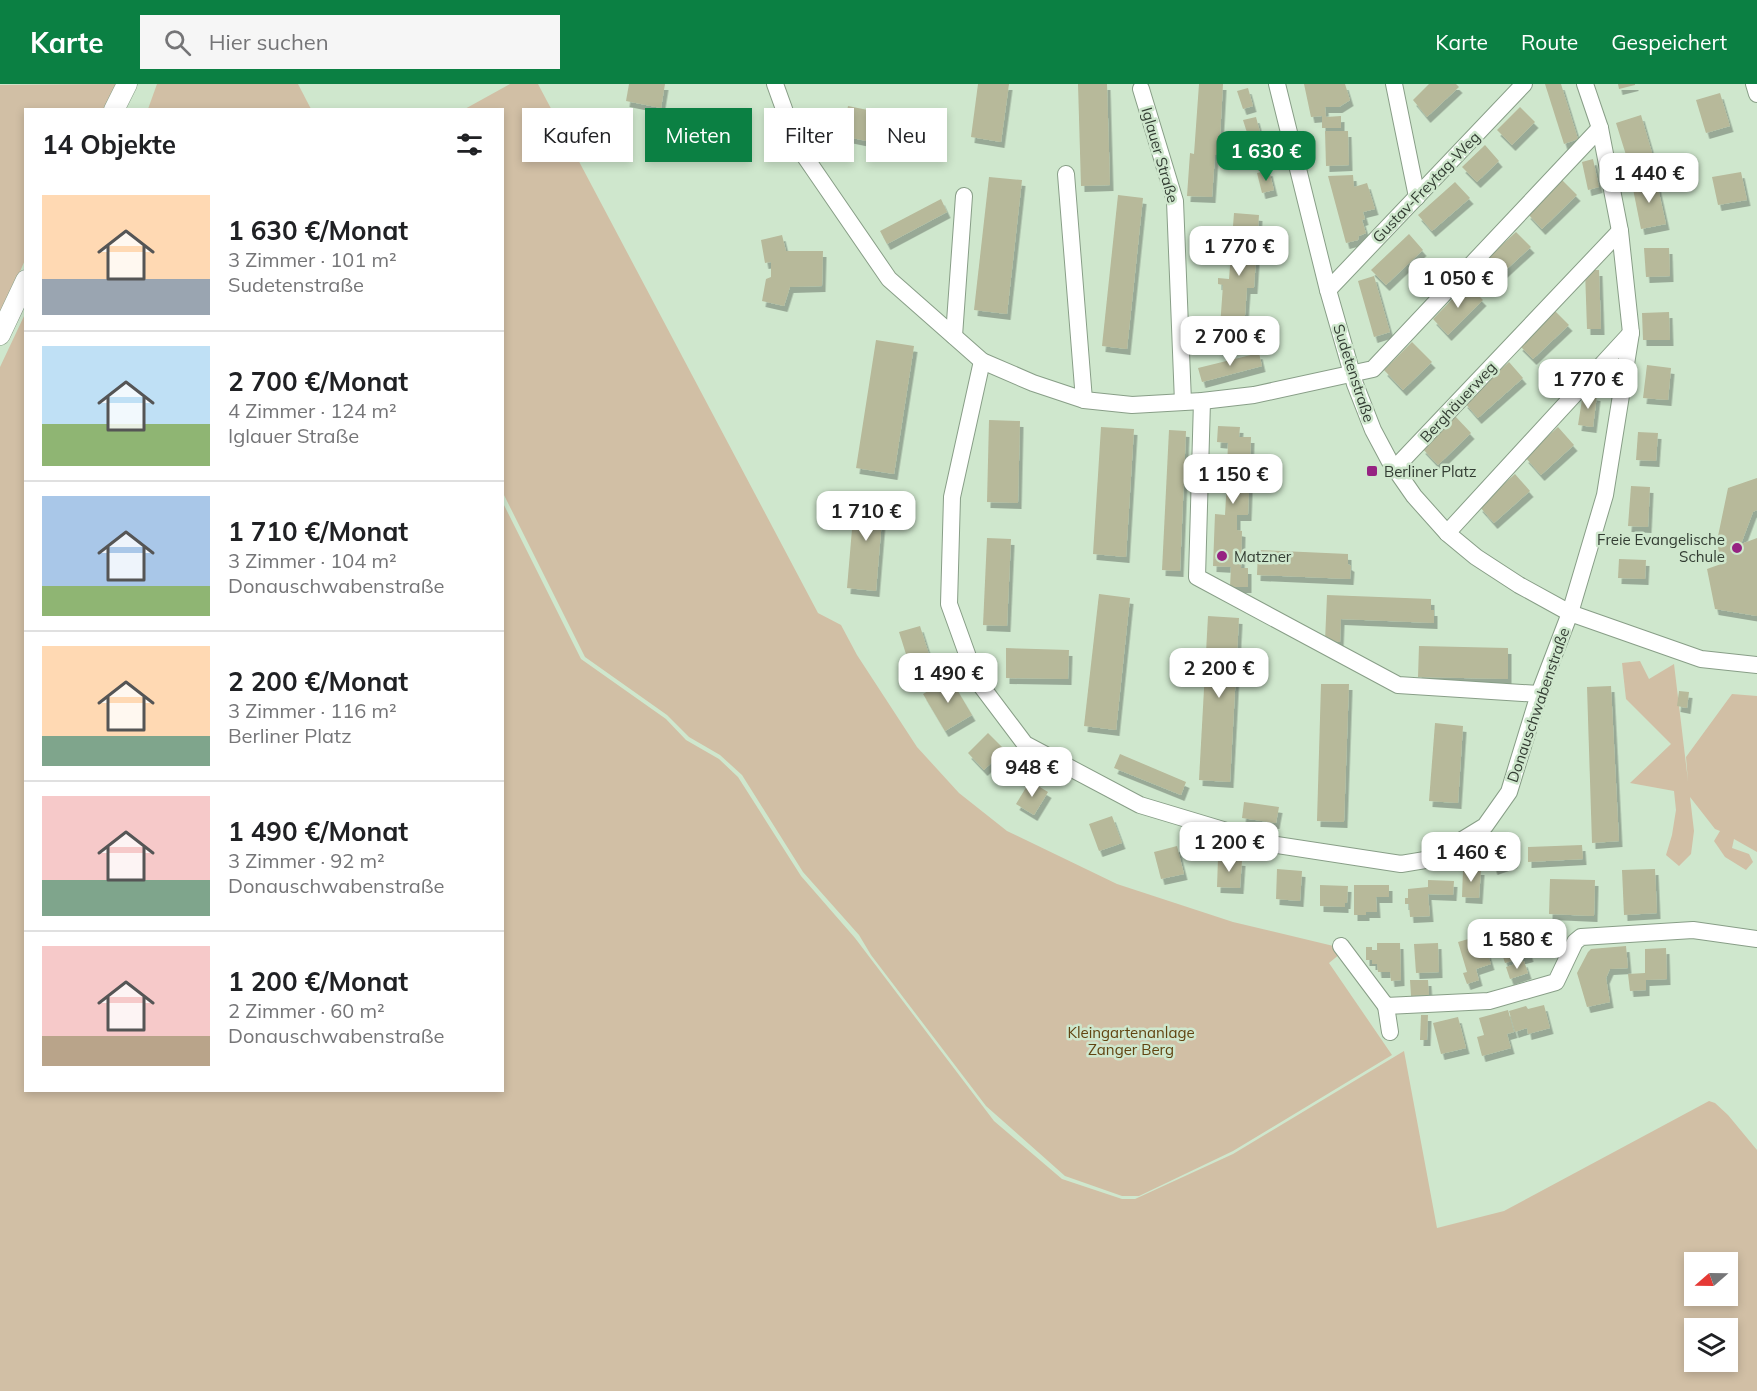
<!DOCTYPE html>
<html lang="de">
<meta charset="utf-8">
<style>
body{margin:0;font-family:Mulish,sans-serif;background:#f6f6f6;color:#202124;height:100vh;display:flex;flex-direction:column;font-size:22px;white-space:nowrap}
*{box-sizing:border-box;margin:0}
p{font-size:20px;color:#757577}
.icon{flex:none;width:33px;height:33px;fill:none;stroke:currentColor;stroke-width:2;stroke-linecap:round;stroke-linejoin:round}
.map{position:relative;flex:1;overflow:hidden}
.drawer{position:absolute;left:24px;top:24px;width:480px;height:984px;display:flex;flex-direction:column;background:#fff;border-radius:0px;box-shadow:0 3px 9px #0003}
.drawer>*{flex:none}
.banner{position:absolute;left:522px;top:24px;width:570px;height:54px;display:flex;gap:12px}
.needle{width:39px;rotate:250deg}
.tools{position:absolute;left:1684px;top:1168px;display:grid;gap:12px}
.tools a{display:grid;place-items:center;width:54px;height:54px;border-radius:0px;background:#fff;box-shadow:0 3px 9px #0003;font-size:30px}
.price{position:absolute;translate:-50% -51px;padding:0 14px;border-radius:12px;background:#fff;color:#222;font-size:20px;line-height:39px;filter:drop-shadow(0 2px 3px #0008)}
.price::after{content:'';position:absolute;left:50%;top:36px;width:18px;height:14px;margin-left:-9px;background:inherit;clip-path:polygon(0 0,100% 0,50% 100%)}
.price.on{background:#0b8043;color:#fff}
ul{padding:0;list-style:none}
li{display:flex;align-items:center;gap:18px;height:150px;padding:0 18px}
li+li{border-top:2px solid #e0e0e0}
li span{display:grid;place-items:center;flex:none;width:168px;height:120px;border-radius:0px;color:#555}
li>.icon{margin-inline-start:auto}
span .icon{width:72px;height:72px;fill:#fffc;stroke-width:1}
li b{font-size:26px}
h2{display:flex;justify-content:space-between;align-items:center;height:72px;padding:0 18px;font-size:26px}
.tag{padding:0 21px;border-radius:0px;background:#fff;box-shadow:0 3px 9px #0003;font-size:21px;line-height:54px}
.tag.on{background:#0b8043;color:#fff}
header{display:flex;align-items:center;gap:36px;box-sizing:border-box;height:84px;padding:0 30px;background:#0b8043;color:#fff}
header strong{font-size:28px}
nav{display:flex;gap:33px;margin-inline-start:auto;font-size:21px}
.search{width:420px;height:54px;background:#f6f6f6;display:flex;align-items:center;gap:15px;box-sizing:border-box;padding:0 21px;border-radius:0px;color:#757577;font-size:22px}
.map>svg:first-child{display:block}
.green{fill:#d1bfa5;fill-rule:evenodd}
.building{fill:#b7b99a;filter:url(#shadow)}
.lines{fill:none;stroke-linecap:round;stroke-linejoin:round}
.minor-casing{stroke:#889e87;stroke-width:18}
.tertiary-casing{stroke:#889e87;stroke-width:21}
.minor{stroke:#fff;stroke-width:16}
.tertiary{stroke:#fff;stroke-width:20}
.poi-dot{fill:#962382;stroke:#cfe7cd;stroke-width:2}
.labels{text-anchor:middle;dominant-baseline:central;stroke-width:5;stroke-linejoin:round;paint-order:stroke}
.street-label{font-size:15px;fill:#333d33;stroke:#cfe7cd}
.poi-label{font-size:15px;fill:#333d33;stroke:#cfe7cd;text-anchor:start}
.park-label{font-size:15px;fill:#614411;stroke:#cfe7cd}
</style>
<header>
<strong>Karte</strong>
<div class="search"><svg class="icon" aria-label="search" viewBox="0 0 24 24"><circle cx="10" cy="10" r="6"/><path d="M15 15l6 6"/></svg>Hier suchen</div>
<nav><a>Karte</a><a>Route</a><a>Gespeichert</a></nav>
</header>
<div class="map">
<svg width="1757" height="1307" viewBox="0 0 1757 1307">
<defs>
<filter id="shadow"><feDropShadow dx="3.5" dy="6" stdDeviation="0" flood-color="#0004"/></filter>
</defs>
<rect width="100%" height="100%" fill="#cfe7cd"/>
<g class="green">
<polygon points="117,0 103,25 26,26 25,176 0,234 0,1"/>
<polygon points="157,0 298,0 311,25 148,25"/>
<polygon points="510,0 538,0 818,529 841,541 857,571 917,663 959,709 1007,747 1117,800 1233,838 1346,865 1329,879 1392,971 1233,1067 1139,1112 1122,1112 1065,1092 986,1022 871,871 859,851 803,788 742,691 720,671 689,653 667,631 585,573 503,409 502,26 463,26"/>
<path d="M 25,230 L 26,1006 L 502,1006 L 503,419 L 581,575 L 666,635 L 686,656 L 719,675 L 738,693 L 801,792 L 855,854 L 994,1037 L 1062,1095 L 1122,1115 L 1135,1115 L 1233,1070 L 1404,967 L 1437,1144 L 1504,1127 L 1709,1017 L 1715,1019 L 1728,1031 L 1757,1066 L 1757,1307 L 0,1307 L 0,283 ZM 1695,1179 L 1728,1179 L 1728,1212 L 1695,1212 ZM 1695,1245 L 1728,1245 L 1728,1278 L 1695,1278 Z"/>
<polygon points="1640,577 1649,595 1674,580 1688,697 1686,673 1732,610 1757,612 1757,768 1734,755 1732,764 1749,770 1753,778 1746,786 1725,773 1714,757 1720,747 1715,745 1690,713 1694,747 1691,770 1679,782 1666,771 1672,751 1676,726 1674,707 1630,699 1671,660 1626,615 1622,579"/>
</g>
<g class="building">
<polygon points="629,0 665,0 661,24 626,17"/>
<polygon points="978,0 1009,0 1001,58 971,53"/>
<polygon points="1078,0 1107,0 1110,101 1081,102"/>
<polygon points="1199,0 1223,0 1219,71 1215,71 1212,113 1187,112 1190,69 1194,70"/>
<polygon points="1304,0 1345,0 1350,16 1339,23 1325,23 1326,33 1341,32 1341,44 1322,44 1322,32 1311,33"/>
<polygon points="1429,0 1456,0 1459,3 1427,33 1413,16"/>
<polygon points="1545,0 1561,0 1578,55 1564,60"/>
<polygon points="1618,0 1635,0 1635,1 1619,5"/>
<polygon points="1248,4 1253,22 1243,25 1237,7"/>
<polygon points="1720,9 1730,42 1706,49 1696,16"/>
<polygon points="848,22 932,39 926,69 842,52"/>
<polygon points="1520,23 1535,38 1512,61 1497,46"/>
<polygon points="1641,31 1655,79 1631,87 1616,39"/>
<polygon points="1256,33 1261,52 1249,55 1243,36"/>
<polygon points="1325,47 1348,47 1349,81 1326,82"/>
<polygon points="1263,60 1267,78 1255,81 1251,63"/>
<polygon points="1485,61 1499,77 1477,98 1462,83"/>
<polygon points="1593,75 1599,103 1588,106 1582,78"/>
<polygon points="1269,86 1274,106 1262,109 1257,89"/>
<polygon points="1741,88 1747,116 1718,121 1712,93"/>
<polygon points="1353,91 1354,103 1367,99 1375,125 1363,128 1365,135 1362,136 1366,149 1359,152 1358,156 1346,159 1328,92"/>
<polygon points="989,93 1022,96 1007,230 974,226"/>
<polygon points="1561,95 1577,111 1542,145 1527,129"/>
<polygon points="1656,95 1666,140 1641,145 1632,100"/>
<polygon points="1455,98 1470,114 1432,147 1418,131"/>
<polygon points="1118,111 1143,114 1127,265 1102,262"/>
<polygon points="941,115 947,128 887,160 880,147"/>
<polygon points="1234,129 1259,131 1254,204 1247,204 1243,259 1219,257 1223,201 1218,200 1218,194 1229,195"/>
<polygon points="1516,148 1531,163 1495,196 1480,181"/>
<polygon points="1409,150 1423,166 1386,201 1371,186"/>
<polygon points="782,151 786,167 823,167 822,202 790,203 784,222 762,217 766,195 771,193 771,178 765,179 761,156"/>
<polygon points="1644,164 1669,164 1670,192 1646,193"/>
<polygon points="1585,186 1599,186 1601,245 1587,245"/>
<polygon points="1374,192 1390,248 1374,253 1358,197"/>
<polygon points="1467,200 1483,216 1448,251 1433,235"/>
<polygon points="1554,226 1569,241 1533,275 1519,261"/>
<polygon points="1669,228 1670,256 1643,256 1642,229"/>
<polygon points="876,256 914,262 894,390 856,384"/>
<polygon points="1412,258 1432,278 1403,306 1384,286"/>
<polygon points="1259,269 1262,282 1202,298 1198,284"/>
<polygon points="1509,278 1523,294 1478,334 1464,318"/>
<polygon points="1647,281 1671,284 1668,316 1643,314"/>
<polygon points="1583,309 1597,311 1593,343 1578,341"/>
<polygon points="1455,332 1471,349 1438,381 1422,364"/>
<polygon points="989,336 1020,337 1018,419 987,418"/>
<polygon points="1218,342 1240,343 1239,353 1251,353 1248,431 1237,431 1237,446 1242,447 1241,484 1248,484 1248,503 1230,503 1231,483 1213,482 1215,430 1225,431 1227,396 1216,396 1216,384 1227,385 1228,359 1217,358"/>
<polygon points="1101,343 1134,345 1126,473 1093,470"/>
<polygon points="1558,343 1574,361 1541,391 1525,373"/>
<polygon points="1169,346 1186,347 1180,487 1162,486"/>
<polygon points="1638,348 1658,349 1656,377 1636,376"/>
<polygon points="1515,390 1530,407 1494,439 1479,422"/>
<polygon points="1757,394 1757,426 1753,428 1741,460 1757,454 1757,532 1715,525 1707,485 1721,480 1717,457 1728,404"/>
<polygon points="1631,402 1650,403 1648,443 1628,442"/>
<polygon points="855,410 884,412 876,507 847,504"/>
<polygon points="987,454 1011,455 1007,542 983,541"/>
<polygon points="1258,466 1348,470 1348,480 1351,482 1350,495 1257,491"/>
<polygon points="1619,475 1646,476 1645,495 1618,494"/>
<polygon points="1099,510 1130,514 1116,646 1084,642"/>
<polygon points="1327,511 1431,515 1431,526 1434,526 1434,539 1341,535 1340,558 1325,557"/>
<polygon points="1208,532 1239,534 1230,698 1199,696"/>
<polygon points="920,542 933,583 912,589 899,548"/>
<polygon points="1419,562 1508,564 1508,595 1418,593"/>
<polygon points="1006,564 1069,566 1068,595 1006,594"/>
<polygon points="950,594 972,631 945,647 923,610"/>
<polygon points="1321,600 1349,600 1344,738 1317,737"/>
<polygon points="1611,602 1619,757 1592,759 1587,603"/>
<polygon points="1679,607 1689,608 1687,624 1677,622"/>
<polygon points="1435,639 1463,642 1458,719 1429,717"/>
<polygon points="988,649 1005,666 984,686 968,669"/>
<polygon points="1120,670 1186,698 1181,711 1114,684"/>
<polygon points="1030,697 1048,708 1034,731 1016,720"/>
<polygon points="1244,718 1279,723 1276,739 1242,734"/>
<polygon points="1112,732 1122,759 1099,767 1089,740"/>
<polygon points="1582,761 1583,775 1528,778 1528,763"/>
<polygon points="1177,762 1184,790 1161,795 1154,768"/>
<polygon points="1509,765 1514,778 1494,785 1490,773"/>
<polygon points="1218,774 1242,776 1240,804 1217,803"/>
<polygon points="1277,785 1302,787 1300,817 1276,815"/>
<polygon points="1463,785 1481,785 1479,814 1462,813"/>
<polygon points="1655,785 1657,829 1624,831 1622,786"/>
<polygon points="1550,795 1595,796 1594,832 1549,830"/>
<polygon points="1428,796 1454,797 1453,811 1428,810 1430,832 1410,833 1409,820 1405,820 1405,814 1408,814 1408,805 1428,803"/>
<polygon points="1320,801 1348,802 1347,819 1345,819 1345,823 1320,822"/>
<polygon points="1354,801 1389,801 1389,813 1376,813 1377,828 1366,828 1366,831 1354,831"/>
<polygon points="1521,841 1530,872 1505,879 1495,849"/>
<polygon points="1482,851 1491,880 1476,885 1479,896 1467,900 1463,889 1467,888 1458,858"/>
<polygon points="1377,859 1400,859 1401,896 1391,897 1390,888 1378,888 1377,880 1372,880 1372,876 1366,876 1366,863 1372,863 1372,866 1377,866"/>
<polygon points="1438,859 1439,888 1416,889 1414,860"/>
<polygon points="1626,862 1628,884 1610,885 1606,894 1610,918 1587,923 1577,889 1588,868 1591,865"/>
<polygon points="1666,864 1667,895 1646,896 1646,906 1630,907 1628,890 1645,889 1645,865"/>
<polygon points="1524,877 1528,889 1510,895 1506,883"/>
<polygon points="1410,896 1428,896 1429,911 1411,912"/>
<polygon points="1544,921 1550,944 1528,950 1527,944 1515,948 1509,927 1526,922 1528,925"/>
<polygon points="1508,926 1514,948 1507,950 1511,964 1482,972 1477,953 1484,951 1479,934"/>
<polygon points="1421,931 1428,931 1427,956 1420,956"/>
<polygon points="1458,933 1466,964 1441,970 1433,939"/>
</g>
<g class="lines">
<defs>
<g id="minor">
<polyline points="775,0 797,61 889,195 982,277 1033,299 1084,316 1132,321 1202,317 1254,311 1373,285 1600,44"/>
<polyline points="1277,0 1328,206 1355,300 1373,346 1389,376 1414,412 1447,449 1476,473 1519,501 1570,529 1701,575 1757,581"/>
<polyline points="1394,0 1417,113"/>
<polyline points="1754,0 1757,10"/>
<polyline points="1141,5 1175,117 1183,318"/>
<polyline points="1066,90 1084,316"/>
<polyline points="1328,206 1524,0"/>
<polyline points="954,252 964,112"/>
<polyline points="982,277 952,413 949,520 976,595 1025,660 1140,721 1270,760 1401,780 1431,775 1485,742 1509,708 1539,610 1570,529 1605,411 1631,249 1620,147 1600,44 1585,0"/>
<polyline points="1202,317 1197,493 1398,601 1539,610"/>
<polyline points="1395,384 1620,147"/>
<polyline points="1447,449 1631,249"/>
<polyline points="1341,862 1386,922 1489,917 1556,898 1575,858 1581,853 1693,846 1757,855"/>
<polyline points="1386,922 1390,948"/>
</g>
<g id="tertiary">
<polyline points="114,26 127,0"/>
<polyline points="0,251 26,196"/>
</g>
</defs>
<use href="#minor" class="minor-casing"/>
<use href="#tertiary" class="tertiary-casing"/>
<use href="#minor" class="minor"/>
<use href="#tertiary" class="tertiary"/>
</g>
<g class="poi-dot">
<rect x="1366" y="381" width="12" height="12" rx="3"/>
<circle cx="1737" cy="464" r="6"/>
<circle cx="1222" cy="472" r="6"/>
</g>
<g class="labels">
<g class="street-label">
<text transform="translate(1160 71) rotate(74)">Iglauer Straße</text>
<text transform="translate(1426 103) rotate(-46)">Gustav-Freytag-Weg</text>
<text transform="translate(1354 289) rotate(72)">Sudetenstraße</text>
<text transform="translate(1458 318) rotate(-47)">Berghäuerweg</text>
<text transform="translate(1538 621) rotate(-71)">Donauschwabenstraße</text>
</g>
<g class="poi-label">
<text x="1384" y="387">Berliner Platz</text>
<text x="1725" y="455" text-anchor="end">Freie Evangelische<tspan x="1725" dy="17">Schule</tspan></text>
<text x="1234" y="472">Matzner</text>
</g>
<g class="park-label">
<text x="1131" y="948">Kleingartenanlage<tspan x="1131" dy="17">Zanger Berg</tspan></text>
</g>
</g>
</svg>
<div class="tools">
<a><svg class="needle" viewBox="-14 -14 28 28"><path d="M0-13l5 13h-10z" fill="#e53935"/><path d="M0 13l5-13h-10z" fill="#757577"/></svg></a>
<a><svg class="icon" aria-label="layers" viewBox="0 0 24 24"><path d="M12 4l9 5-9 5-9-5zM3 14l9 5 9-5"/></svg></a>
</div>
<b class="price on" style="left:1266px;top:98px">1 630 €</b>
<b class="price" style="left:1649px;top:120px">1 440 €</b>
<b class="price" style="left:1239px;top:193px">1 770 €</b>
<b class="price" style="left:1458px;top:225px">1 050 €</b>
<b class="price" style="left:1230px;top:283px">2 700 €</b>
<b class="price" style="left:1588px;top:326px">1 770 €</b>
<b class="price" style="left:1233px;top:421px">1 150 €</b>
<b class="price" style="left:866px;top:458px">1 710 €</b>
<b class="price" style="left:1219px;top:615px">2 200 €</b>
<b class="price" style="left:948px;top:620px">1 490 €</b>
<b class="price" style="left:1032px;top:714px">948 €</b>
<b class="price" style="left:1229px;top:789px">1 200 €</b>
<b class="price" style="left:1471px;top:799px">1 460 €</b>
<b class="price" style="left:1517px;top:886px">1 580 €</b>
<div class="banner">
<a class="tag">Kaufen</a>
<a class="tag on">Mieten</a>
<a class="tag">Filter</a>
<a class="tag">Neu</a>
</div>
<section class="drawer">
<h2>14 Objekte<svg class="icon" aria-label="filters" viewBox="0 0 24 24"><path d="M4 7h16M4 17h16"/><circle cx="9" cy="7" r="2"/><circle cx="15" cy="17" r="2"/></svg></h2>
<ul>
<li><span style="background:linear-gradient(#ffd9b3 70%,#9aa5b1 0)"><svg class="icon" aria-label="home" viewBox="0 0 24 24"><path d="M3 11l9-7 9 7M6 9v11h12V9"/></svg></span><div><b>1 630 €/Monat</b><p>3 Zimmer · 101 m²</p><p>Sudetenstraße</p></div></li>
<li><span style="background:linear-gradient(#bfe0f5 65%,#8fb573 0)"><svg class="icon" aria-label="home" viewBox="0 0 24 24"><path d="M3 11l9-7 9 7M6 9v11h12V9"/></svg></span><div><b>2 700 €/Monat</b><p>4 Zimmer · 124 m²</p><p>Iglauer Straße</p></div></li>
<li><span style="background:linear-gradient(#a9c7e8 75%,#8fb573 0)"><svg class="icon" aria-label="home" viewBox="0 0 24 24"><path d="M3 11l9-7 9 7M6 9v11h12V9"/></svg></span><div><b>1 710 €/Monat</b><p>3 Zimmer · 104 m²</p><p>Donauschwabenstraße</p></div></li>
<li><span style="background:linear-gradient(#ffd9b3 75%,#7fa58c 0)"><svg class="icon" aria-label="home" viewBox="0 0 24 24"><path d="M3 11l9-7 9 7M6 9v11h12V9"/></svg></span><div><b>2 200 €/Monat</b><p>3 Zimmer · 116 m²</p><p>Berliner Platz</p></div></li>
<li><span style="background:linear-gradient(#f6c9c9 70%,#7fa58c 0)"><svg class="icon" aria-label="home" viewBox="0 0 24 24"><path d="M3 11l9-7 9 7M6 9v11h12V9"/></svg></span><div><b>1 490 €/Monat</b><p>3 Zimmer · 92 m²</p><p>Donauschwabenstraße</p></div></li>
<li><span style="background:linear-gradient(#f6c9c9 75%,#b9a48a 0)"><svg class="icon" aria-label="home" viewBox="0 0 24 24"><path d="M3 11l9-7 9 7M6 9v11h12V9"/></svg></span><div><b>1 200 €/Monat</b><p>2 Zimmer · 60 m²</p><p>Donauschwabenstraße</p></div></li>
</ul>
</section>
</div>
